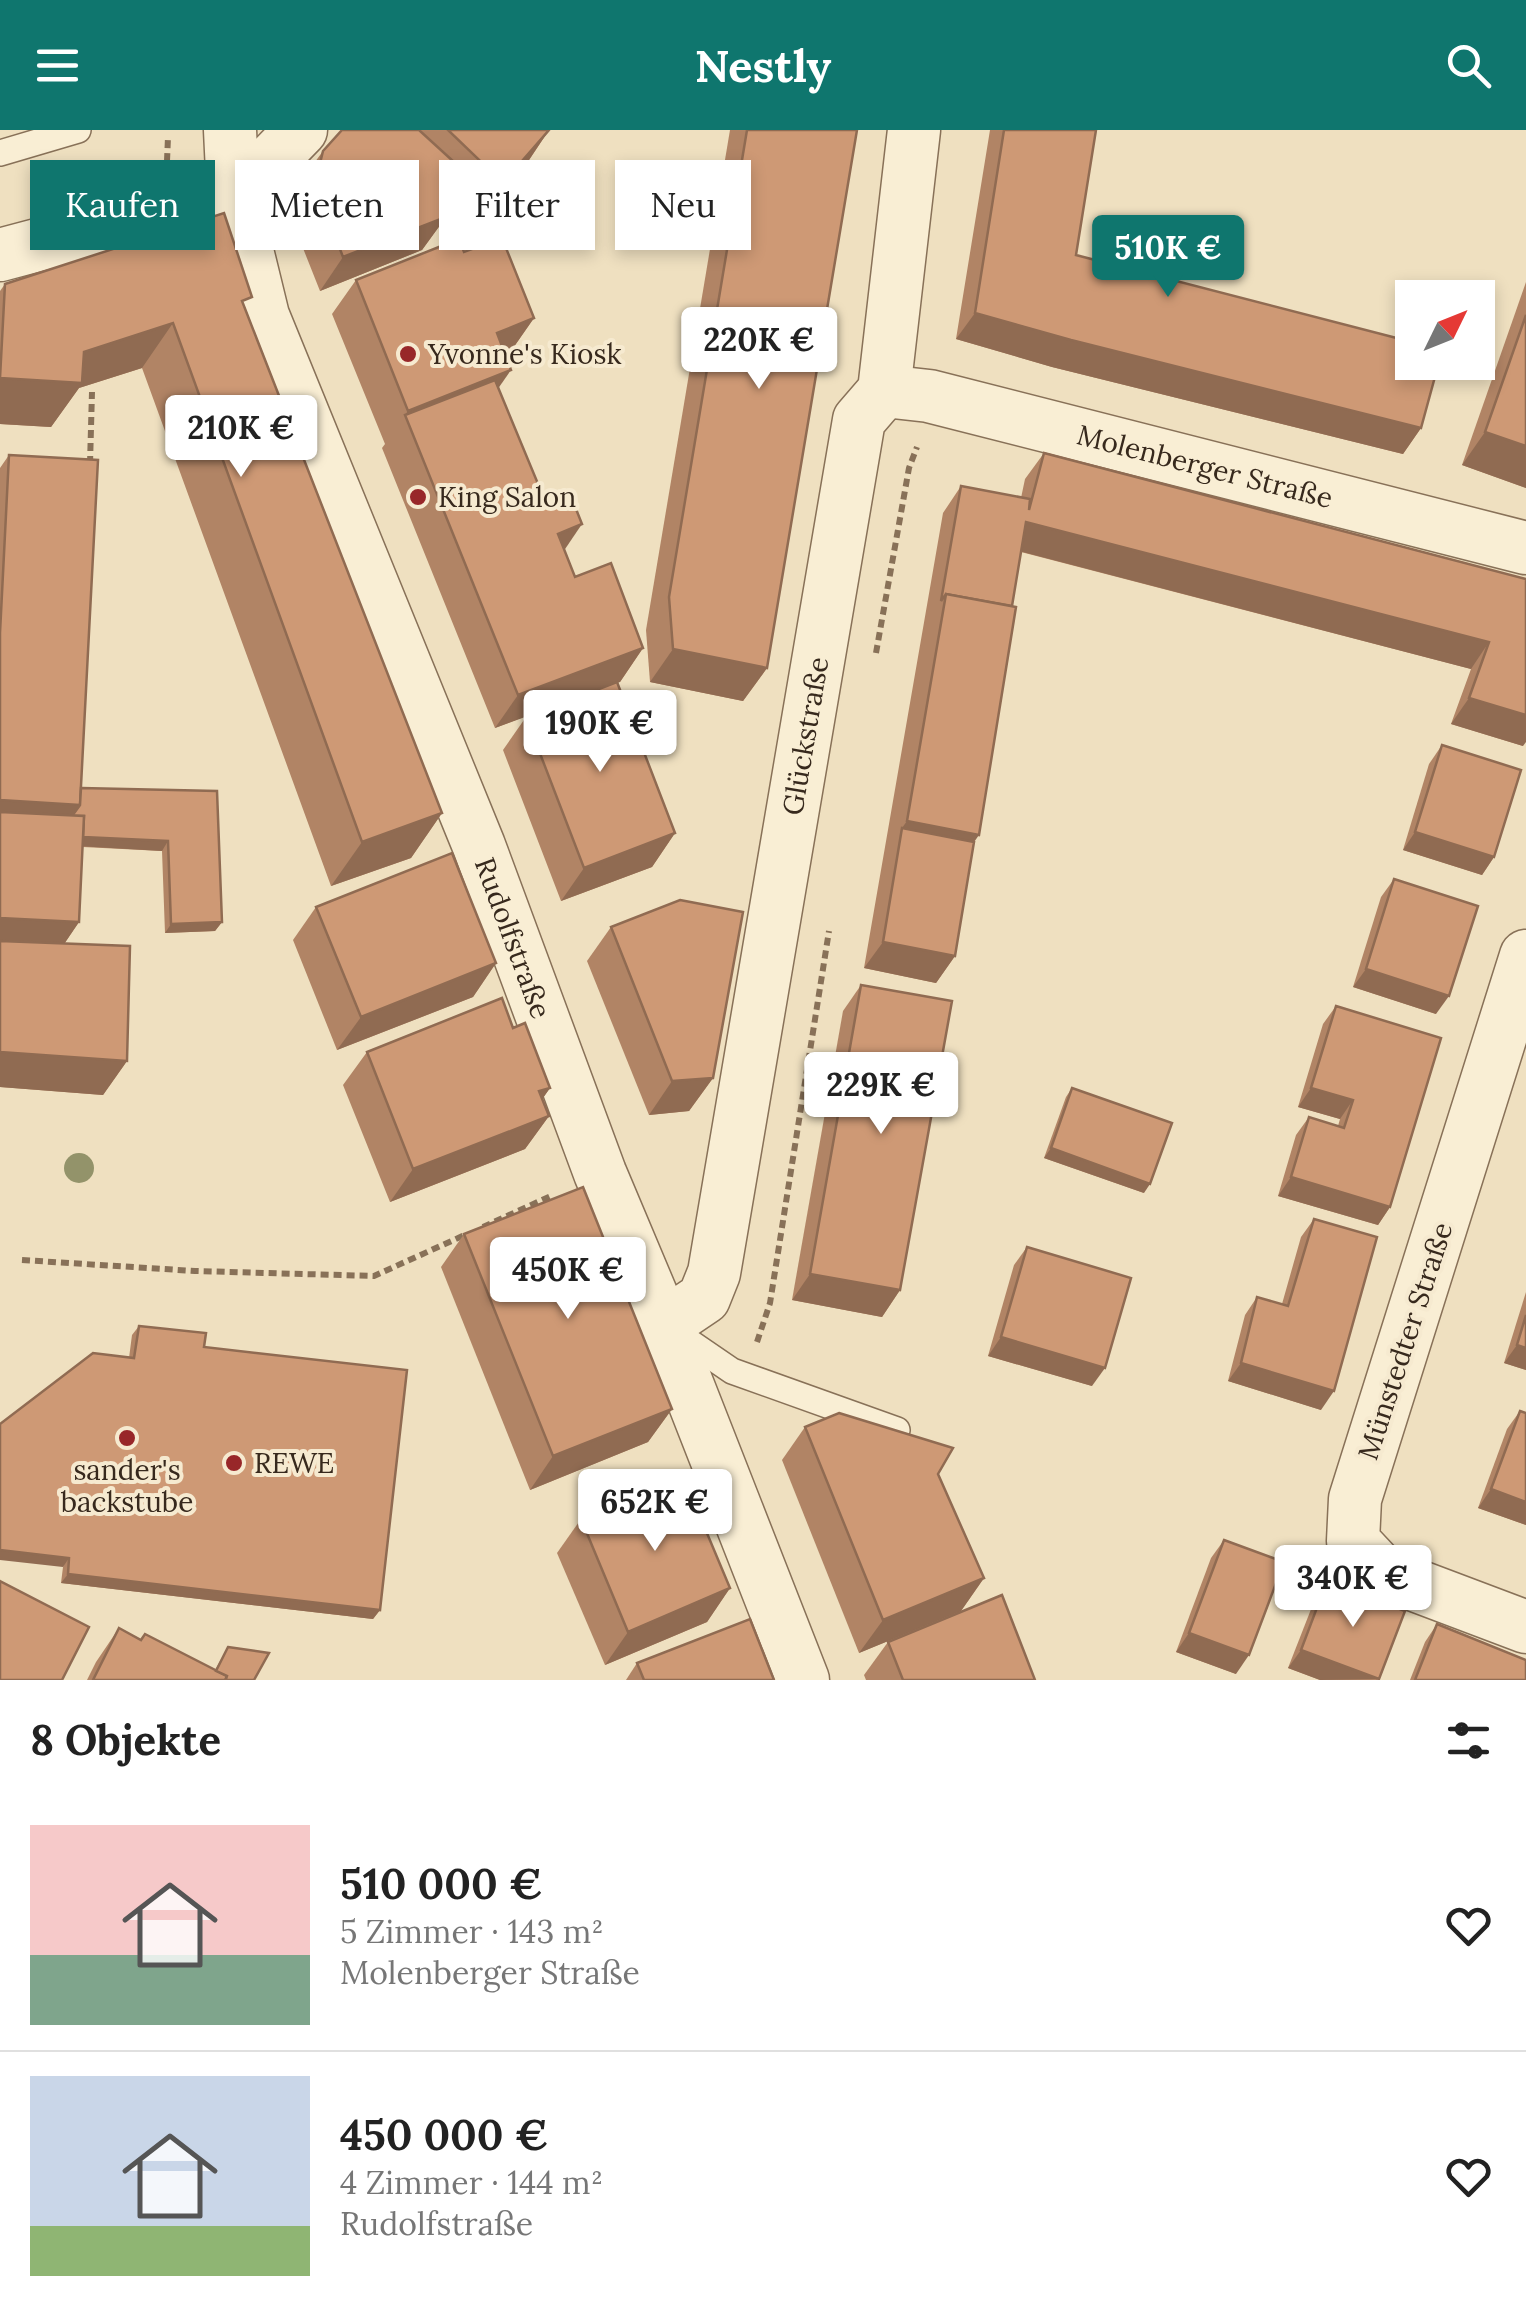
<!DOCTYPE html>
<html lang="de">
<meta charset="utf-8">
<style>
body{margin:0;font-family:Lora,serif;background:#f2f2f2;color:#222;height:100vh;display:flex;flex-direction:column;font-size:38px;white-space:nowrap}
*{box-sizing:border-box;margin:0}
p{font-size:32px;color:#767676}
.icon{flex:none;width:55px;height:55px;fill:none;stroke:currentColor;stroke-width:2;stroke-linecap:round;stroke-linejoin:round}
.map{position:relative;height:1550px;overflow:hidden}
.details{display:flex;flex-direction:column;background:#fff;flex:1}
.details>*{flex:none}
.top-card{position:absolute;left:30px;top:30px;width:1000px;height:90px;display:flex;gap:20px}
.needle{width:65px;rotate:47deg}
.tools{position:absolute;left:1395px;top:150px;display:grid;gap:20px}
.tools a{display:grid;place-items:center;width:100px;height:100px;border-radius:0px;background:#fff;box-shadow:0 5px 15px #0003;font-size:50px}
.price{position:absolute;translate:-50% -85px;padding:0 22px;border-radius:10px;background:#fff;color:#222;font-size:32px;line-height:65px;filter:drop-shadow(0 2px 5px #0008)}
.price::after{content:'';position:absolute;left:50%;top:60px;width:30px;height:22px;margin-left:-15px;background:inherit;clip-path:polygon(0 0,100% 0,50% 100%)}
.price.active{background:#0f766e;color:#fff}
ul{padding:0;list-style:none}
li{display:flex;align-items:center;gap:30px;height:250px;padding:0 30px}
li+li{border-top:2px solid #e0e0e0}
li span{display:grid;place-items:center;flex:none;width:280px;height:200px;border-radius:0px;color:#555}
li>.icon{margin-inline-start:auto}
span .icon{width:120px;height:120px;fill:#fffc;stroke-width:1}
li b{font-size:42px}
h2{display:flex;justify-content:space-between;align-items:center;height:120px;padding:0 30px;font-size:42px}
.pill{padding:0 35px;border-radius:0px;background:#fff;box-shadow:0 5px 15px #0003;font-size:35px;line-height:90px}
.pill.active{background:#0f766e;color:#fff}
header{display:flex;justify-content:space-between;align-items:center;height:130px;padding:0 30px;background:#0f766e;color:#fff;font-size:45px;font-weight:800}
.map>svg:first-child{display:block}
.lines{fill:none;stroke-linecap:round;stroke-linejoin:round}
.service-casing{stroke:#887158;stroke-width:28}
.minor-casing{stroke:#887158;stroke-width:55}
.path{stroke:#887158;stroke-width:6;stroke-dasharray:8 5;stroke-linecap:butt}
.service{stroke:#f9eed4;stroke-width:25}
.minor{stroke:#f9eed4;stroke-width:52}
.tree{fill:#93936a}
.wall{fill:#b18465}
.shaded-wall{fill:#906b52}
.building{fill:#ce9975;stroke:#906b52;stroke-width:2.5}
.poi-dot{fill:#982729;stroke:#f6ead0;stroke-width:4}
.labels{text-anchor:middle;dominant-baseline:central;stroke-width:8;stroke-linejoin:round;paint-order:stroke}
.poi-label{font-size:28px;fill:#37291d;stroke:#f6ead0;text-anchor:start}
.street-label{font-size:28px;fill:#37291d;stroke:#f6ead0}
</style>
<header><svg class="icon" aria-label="menu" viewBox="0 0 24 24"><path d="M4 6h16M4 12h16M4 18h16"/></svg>Nestly<svg class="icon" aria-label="search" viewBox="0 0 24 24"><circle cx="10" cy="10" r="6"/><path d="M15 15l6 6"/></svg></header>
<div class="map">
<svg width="1526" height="1550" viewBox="0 0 1526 1550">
<rect width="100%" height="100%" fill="#efe0c0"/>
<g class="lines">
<defs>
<g id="service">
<polyline points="0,23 78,0"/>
<polyline points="675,1202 732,1241 897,1300"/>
</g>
<g id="minor">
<path id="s1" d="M 230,0 L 233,63 L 263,186 L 479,716 L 600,1043 L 664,1195 L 803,1550"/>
<polyline points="0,125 233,63 268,34 301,0"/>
<path id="s2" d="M 884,261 L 929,266 L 1526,418"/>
<polyline points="1526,826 1355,1369 1353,1411 1383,1443 1526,1497"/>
<path id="s3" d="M 664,1195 L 704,1168 L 714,1143 L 859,290 L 884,261 L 914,0"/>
</g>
</defs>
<use href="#service" class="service-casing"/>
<use href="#minor" class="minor-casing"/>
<g class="path">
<polyline points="167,31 168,7"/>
<polyline points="90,334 92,262"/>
<polyline points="876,523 909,338 917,317"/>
<polyline points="483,1097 553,1065"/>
<polyline points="22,1130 195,1141 374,1146 467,1104"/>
<polyline points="757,1212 770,1173 829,801"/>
</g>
<use href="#service" class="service"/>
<use href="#minor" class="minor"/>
</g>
<circle class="tree" cx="79" cy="1038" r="15"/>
<g class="wall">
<polygon points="342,0 549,0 529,30 480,87 450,58 446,87 422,120 320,161 291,88 299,54 323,21"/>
<polygon points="730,0 857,0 767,538 743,571 650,552 646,500"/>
<polygon points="990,0 1096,0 1076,125 1421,298 1403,324 1052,237 956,209"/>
<polygon points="356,150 534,188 511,221 505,224 498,258 575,447 643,518 620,552 617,552 675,703 652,737 561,771 503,620 526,587 555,575 495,598 382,318 385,314 332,184"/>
<polygon points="1526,152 1526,358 1462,335"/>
<polygon points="5,154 245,177 442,683 411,728 331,756 142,238 79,258 51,297 0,294 0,161"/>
<polygon points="1044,323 1526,449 1523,616 1451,594 1471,539 1021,422 955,826 936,853 864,838 943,383 961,356 1021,368 1025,349"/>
<polygon points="9,325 81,658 217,661 222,792 215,801 165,803 162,721 83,717 79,792 64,814 127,931 103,965 0,957 0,338"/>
<polygon points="1442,615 1494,727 1482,745 1403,720 1429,634"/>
<polygon points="1394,749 1436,884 1353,857 1381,767"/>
<polygon points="316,777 496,833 473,867 337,920 293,810"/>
<polygon points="611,797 713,948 689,981 649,985 587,831"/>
<polygon points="861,855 900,1160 882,1187 792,1170 843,881"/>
<polygon points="1336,876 1390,1077 1378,1095 1278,1066 1296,1005 1309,987 1338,996 1340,989 1298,977 1323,894"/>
<polygon points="513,898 550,958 542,969 549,986 525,1019 390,1072 343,955 367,922"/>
<polygon points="1072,958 1144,1063 1044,1028 1066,967"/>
<polygon points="1314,1089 1321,1280 1228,1251 1245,1185 1257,1167 1282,1174 1301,1107"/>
<polygon points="464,1104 672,1279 648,1312 530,1360 441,1137"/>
<polygon points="1027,1117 1092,1256 988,1226 1014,1135"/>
<polygon points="1526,1162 1526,1240 1504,1233"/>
<polygon points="139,1196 204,1217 380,1480 373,1489 61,1453 63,1437 129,1228 132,1205"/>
<polygon points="1520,1281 1526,1283 1526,1395 1478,1378 1507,1299"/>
<polygon points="805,1297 984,1448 961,1481 859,1523 782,1330"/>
<polygon points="581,1389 730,1458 707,1492 605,1535 557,1423"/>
<polygon points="1224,1410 1236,1544 1176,1522 1211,1428"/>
<polygon points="1327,1451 1378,1550 1320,1550 1288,1538 1315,1469"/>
<polygon points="1437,1494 1526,1550 1410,1550 1425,1512"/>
<polygon points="119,1498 141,1510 215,1540 228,1517 254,1550 87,1550 96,1532"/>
<polygon points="888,1512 1035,1550 866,1550 864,1545"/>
<polygon points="637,1533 774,1550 626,1550"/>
</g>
<g class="shaded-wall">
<polygon points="549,0 529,30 480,87 503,53"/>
<polygon points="446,87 422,120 320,161 343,127"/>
<polygon points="975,183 1421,298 1403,324 1052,237 956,209"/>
<polygon points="534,188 511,221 474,236 497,203"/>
<polygon points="173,193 142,238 79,258 51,297 0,294 0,248"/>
<polygon points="511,240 488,273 405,285 408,281"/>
<polygon points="1485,302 1526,316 1526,358 1462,335"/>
<polygon points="1026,392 1489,512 1471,539 1007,418"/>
<polygon points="582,394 559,428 558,404"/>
<polygon points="643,518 620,552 495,598 518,565"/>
<polygon points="673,519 767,538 743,571 650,552"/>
<polygon points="1469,568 1526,585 1526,612 1523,616 1451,594"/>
<polygon points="0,670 80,675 49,719 0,716"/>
<polygon points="442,683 411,728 331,756 362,712"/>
<polygon points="907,691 979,705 955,739 902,698"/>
<polygon points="1415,702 1494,727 1482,745 1403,720"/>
<polygon points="675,703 652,737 561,771 584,738"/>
<polygon points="67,706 168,711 162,721 60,715"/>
<polygon points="0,788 79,792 56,826 0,823"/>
<polygon points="222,792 215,801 165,803 171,794"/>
<polygon points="883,812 955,826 936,853 864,838"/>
<polygon points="496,833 473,867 337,920 361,887"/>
<polygon points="1366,839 1449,866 1436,884 1353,857"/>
<polygon points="0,922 127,931 103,965 0,957"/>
<polygon points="713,948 689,981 649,985 672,951"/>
<polygon points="550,958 527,991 539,961"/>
<polygon points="1311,958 1353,970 1340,989 1298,977"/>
<polygon points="549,986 525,1019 390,1072 413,1039"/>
<polygon points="1051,1018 1150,1054 1144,1063 1044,1028"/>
<polygon points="1291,1047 1390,1077 1378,1095 1278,1066"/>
<polygon points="810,1144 900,1160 882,1187 792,1170"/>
<polygon points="1001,1207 1105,1238 1092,1256 988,1226"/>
<polygon points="1517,1215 1526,1218 1526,1240 1504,1233"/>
<polygon points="1241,1233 1334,1261 1321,1280 1228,1251"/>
<polygon points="672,1279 648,1312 530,1360 553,1326"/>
<polygon points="1491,1359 1526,1372 1526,1395 1478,1378"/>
<polygon points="0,1420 69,1428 63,1437 0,1430"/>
<polygon points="68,1444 380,1480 373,1489 61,1453"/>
<polygon points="984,1448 961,1481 859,1523 883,1490"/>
<polygon points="730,1458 707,1492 605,1535 628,1502"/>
<polygon points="1189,1503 1249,1525 1236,1544 1176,1522"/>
<polygon points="1301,1520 1379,1549 1320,1550 1288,1538"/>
</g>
<g class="building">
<polygon points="342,0 419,0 454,32 446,87 343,127 315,54 323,21"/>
<polygon points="448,0 549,0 503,53"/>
<polygon points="747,0 857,0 767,538 673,519 669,467"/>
<polygon points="1004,0 1096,0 1076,125 1412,212 1412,232 1439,232 1421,298 1071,210 975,183"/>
<polygon points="224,83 252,167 242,171 442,683 362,712 173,193 84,222 82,253 0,248 5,154"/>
<polygon points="502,108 534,188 497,203 511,240 408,281 356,150 459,109 464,122"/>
<polygon points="1526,185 1526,316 1485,302"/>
<polygon points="495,250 548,378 572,369 582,394 558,404 575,447 611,433 643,518 518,565 405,285"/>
<polygon points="1044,323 1526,449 1526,585 1469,568 1489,512 1026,392 1012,476 946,464 941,471 961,356 1030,369 1029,380"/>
<polygon points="9,325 98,330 80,675 0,670 0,503"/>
<polygon points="946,464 1016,477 979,705 907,691"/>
<polygon points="617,552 675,703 584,738 526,587"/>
<polygon points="1442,615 1521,640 1494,727 1415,702"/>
<polygon points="81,658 217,661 222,792 171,794 168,711 83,707 84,686 72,686 80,675"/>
<polygon points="0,682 84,686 79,792 0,788"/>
<polygon points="902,698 974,712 955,826 883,812"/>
<polygon points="452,723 496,833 361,887 316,777"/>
<polygon points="1394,749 1478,776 1449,866 1366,839"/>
<polygon points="680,770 743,782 713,948 672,951 611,797"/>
<polygon points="0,811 130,816 127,931 0,922"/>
<polygon points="861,855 952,871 900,1160 810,1144"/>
<polygon points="502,868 513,898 525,893 550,958 539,961 549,986 413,1039 367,922"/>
<polygon points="1336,876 1441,908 1390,1077 1291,1047 1309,987 1344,998 1353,970 1311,958"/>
<polygon points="1072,958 1172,993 1150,1054 1051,1018"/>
<polygon points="583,1057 672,1279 553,1326 464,1104"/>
<polygon points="1314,1089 1377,1107 1334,1261 1241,1233 1257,1167 1288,1176"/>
<polygon points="1027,1117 1131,1148 1105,1238 1001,1207"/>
<polygon points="1526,1185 1526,1218 1517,1215"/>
<polygon points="139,1196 206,1203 204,1217 407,1240 380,1480 68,1444 69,1428 0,1420 0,1294 93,1223 134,1228"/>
<polygon points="1520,1281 1526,1283 1526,1372 1491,1359"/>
<polygon points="839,1283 953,1318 938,1344 984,1448 883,1490 805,1297"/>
<polygon points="683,1346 730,1458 628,1502 581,1389"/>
<polygon points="1224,1410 1284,1432 1249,1525 1189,1503"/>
<polygon points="0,1451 89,1497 62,1550 0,1550"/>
<polygon points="1327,1451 1405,1481 1379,1549 1301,1520"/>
<polygon points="1002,1465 1035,1550 903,1550 888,1512"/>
<polygon points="750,1489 774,1550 644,1550 637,1533"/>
<polygon points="1437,1494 1526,1530 1526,1550 1415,1550"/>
<polygon points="119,1498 141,1510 145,1504 227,1546 225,1550 93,1550"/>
<polygon points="228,1517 269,1523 254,1550 227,1550 226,1549 227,1546 216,1541"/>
</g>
<g class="poi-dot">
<circle cx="408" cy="224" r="10"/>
<circle cx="418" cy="367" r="10"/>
<circle cx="127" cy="1308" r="10"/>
<circle cx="234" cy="1333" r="10"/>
</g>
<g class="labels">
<g class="poi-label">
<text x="428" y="224">Yvonne's Kiosk</text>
<text x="438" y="367">King Salon</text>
<text x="254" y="1333">REWE</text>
<text x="127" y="1340" text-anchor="middle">sander's<tspan x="127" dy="32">backstube</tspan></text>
</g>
<g class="street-label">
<text stroke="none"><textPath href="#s2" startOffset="330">Molenberger Straße</textPath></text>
<text stroke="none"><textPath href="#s3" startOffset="620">Glückstraße</textPath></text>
<text stroke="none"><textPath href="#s1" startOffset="860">Rudolfstraße</textPath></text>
<text transform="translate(1405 1211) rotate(-72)">Münstedter Straße</text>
</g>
</g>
</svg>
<div class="tools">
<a><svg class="needle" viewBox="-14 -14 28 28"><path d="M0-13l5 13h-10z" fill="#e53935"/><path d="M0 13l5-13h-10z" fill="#767676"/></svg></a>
</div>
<b class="price active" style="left:1168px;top:170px">510K €</b>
<b class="price" style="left:759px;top:262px">220K €</b>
<b class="price" style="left:241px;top:350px">210K €</b>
<b class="price" style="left:600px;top:645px">190K €</b>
<b class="price" style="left:881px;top:1007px">229K €</b>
<b class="price" style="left:568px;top:1192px">450K €</b>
<b class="price" style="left:655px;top:1424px">652K €</b>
<b class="price" style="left:1353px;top:1500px">340K €</b>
<div class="top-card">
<a class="pill active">Kaufen</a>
<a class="pill">Mieten</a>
<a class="pill">Filter</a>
<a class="pill">Neu</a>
</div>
</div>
<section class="details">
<h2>8 Objekte<svg class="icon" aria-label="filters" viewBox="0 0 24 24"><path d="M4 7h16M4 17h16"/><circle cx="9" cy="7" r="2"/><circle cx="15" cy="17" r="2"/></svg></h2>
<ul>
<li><span style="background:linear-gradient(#f6c9c9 65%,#7fa58c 0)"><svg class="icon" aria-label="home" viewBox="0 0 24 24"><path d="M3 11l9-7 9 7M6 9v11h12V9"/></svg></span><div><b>510 000 €</b><p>5 Zimmer · 143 m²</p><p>Molenberger Straße</p></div><svg class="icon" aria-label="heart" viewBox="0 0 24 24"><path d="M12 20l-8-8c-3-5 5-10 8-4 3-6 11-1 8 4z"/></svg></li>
<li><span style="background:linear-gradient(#c9d6e8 75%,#8fb573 0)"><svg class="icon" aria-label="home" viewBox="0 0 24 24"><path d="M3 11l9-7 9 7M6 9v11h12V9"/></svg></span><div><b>450 000 €</b><p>4 Zimmer · 144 m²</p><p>Rudolfstraße</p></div><svg class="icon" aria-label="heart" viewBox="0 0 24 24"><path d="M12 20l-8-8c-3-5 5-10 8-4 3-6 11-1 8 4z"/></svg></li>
</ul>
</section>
